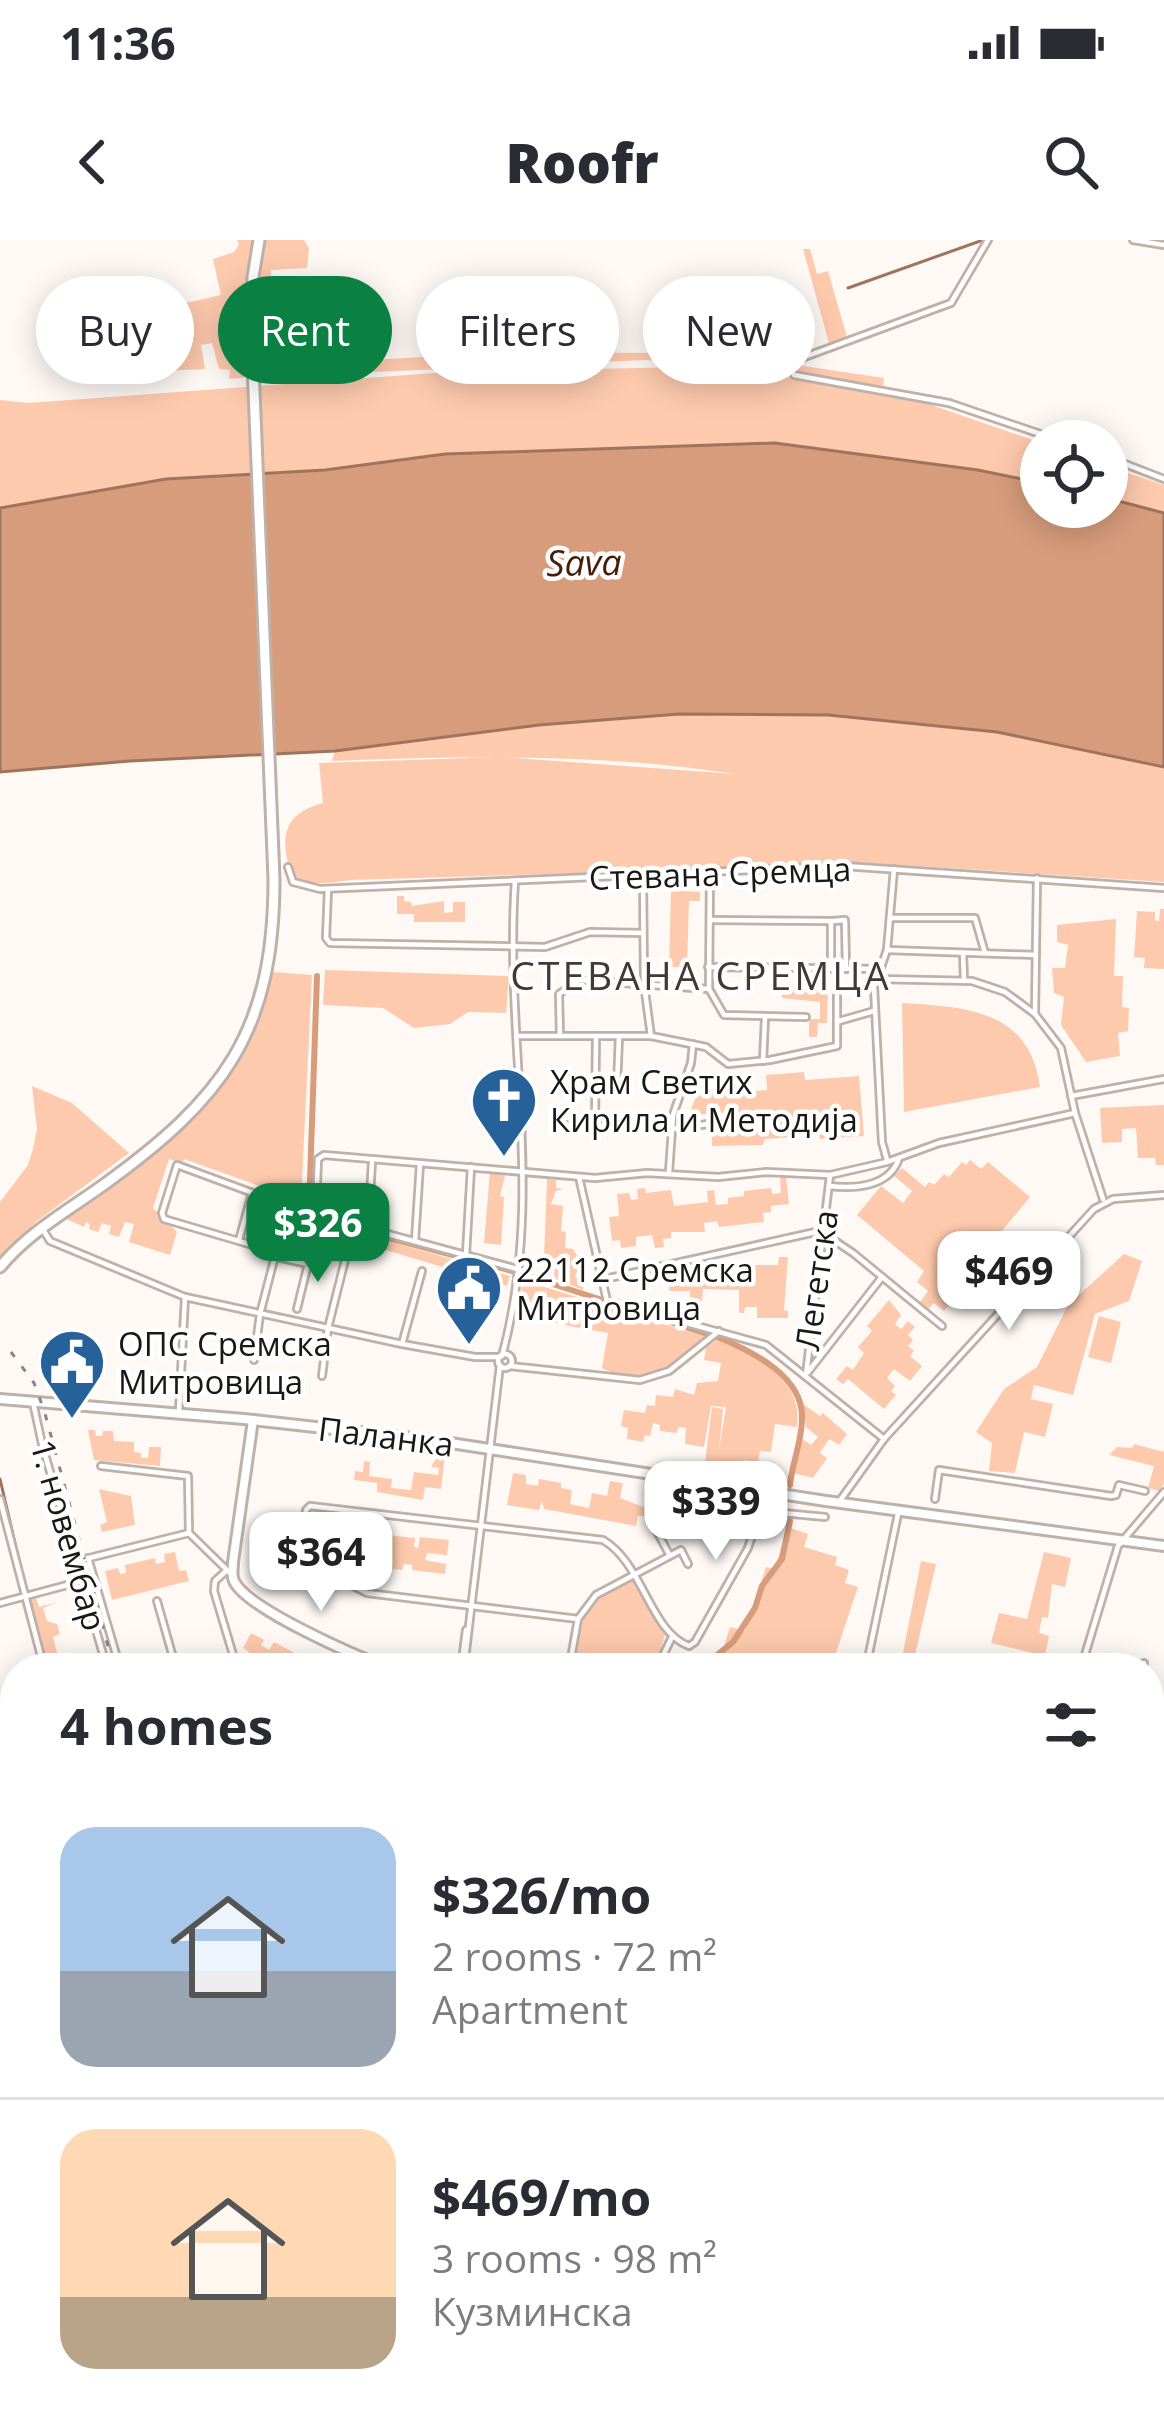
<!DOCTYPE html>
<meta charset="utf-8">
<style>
body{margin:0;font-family:"Open Sans",sans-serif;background:#f2f2f3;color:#2b2b33;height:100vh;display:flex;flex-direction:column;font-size:45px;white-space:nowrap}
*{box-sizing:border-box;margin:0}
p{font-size:39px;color:#7c7c81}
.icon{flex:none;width:66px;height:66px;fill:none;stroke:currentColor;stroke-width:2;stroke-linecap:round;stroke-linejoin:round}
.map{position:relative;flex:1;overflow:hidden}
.details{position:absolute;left:0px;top:1413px;width:1164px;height:771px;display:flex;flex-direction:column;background:#fff;border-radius:48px 48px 0 0;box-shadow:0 6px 30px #0003}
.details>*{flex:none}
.hud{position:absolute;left:36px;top:36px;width:1092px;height:108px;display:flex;gap:24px}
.controls{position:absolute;left:1020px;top:180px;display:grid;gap:24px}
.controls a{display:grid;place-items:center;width:108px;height:108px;border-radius:50%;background:#fff;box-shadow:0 6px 30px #0003;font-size:60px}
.price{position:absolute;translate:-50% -102px;padding:0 27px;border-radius:24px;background:#fff;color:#222;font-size:39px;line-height:78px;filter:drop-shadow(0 3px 6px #0008)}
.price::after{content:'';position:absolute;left:50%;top:72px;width:36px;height:27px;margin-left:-18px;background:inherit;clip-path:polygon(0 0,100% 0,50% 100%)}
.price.current{background:#0b8043;color:#fff}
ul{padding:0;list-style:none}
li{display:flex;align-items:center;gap:36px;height:300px;padding:0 60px}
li+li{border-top:3px solid #e1e1e2}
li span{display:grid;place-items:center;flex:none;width:336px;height:240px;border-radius:36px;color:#555}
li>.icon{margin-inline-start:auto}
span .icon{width:144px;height:144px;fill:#fffc;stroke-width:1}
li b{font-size:51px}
h2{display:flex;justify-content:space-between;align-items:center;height:144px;padding:0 60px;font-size:51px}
.tag{padding:0 42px;border-radius:54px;background:#fff;box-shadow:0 6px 30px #0003;font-size:42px;line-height:108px}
.tag.current{background:#0b8043;color:#fff}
.status{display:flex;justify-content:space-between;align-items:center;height:84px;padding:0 60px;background:#fff;direction:ltr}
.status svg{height:33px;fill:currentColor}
header{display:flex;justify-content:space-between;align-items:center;height:156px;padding:0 60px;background:#fff;font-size:54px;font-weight:800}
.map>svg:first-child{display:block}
.green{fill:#fecaae}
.water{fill:#d79c7b;stroke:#9f745c;stroke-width:3}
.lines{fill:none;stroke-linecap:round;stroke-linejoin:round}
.stream{stroke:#9f745c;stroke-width:3}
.canal{stroke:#d79c7b;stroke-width:6}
.street-casing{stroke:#beb1a9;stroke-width:10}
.secondary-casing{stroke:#beb1a9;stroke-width:14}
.primary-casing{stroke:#beb1a9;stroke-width:15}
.street{stroke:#fff;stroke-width:4.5}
.secondary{stroke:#fff;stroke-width:8}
.primary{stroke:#fff;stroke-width:9}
.rail{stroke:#898581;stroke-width:3;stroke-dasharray:6 12;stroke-linecap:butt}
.labels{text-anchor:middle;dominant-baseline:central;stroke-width:9;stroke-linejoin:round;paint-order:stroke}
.street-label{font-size:33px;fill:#1b1714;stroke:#fff}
.poi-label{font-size:33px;fill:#1b1714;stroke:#fff;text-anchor:start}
.water-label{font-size:36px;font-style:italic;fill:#441e05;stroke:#fff}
.quarter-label{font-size:39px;letter-spacing:3px;fill:#433832;stroke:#fff}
</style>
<div class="status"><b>11:36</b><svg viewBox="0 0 49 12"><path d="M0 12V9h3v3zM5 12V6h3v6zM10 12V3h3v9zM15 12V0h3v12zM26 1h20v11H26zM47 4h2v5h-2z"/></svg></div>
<header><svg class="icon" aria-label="back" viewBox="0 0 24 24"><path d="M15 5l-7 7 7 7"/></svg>Roofr<svg class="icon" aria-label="search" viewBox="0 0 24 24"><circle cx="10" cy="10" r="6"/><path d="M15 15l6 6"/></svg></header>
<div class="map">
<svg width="1164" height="2182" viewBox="0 0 1164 2182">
<rect width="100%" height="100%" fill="#fef9f5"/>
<g class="green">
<polygon points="237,0 257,0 252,137 229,139 230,130 219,129 212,103 201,105 205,129 165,131 151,71 221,55 213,19 234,12 239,5"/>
<polygon points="262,0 304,0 309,8 307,28 271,30 271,69 282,125 511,112 665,113 767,121 752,40 762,38 777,122 884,138 883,146 778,129 645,120 261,137 257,45"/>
<polygon points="803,9 810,9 817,34 828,31 848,100 830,107"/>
<polygon points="686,127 799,138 920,161 1041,203 1041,243 978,230 775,203 445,214 325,230 166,239 0,268 0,160 28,163 448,132"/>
<polygon points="1107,226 1164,245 1164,273 1107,258"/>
<path d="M 679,474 L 828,475 L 997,492 L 1164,527 L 1164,642 L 838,621 L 712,629 L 350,640 C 334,642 307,648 293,635 C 288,631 288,625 287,618 C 280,586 294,571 323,563 L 319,523 L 502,517 L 735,534 C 603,513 466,516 332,521 L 335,511 L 539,485 Z"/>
<polygon points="671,650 700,652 700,661 689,661 687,727 669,727"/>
<polygon points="397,656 404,656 404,661 411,662 412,666 444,661 444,673 453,672 453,662 465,662 465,682 414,682 414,674 397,674"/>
<polygon points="1160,669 1164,669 1164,729 1144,728 1145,718 1134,717 1137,671 1155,672 1155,680 1159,681"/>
<polygon points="1116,679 1114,736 1123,736 1122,767 1129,768 1128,791 1118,793 1120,816 1086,822 1061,785 1064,757 1054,753 1052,728 1065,728 1068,705 1057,702 1057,685"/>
<polygon points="325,730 509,736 506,773 468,772 450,784 414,788 383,768 323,765"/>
<path d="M 273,732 L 312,735 L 301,961 L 184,919 L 182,923 L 169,919 L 153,968 L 177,992 L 170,1015 L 129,1002 L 134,984 L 125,982 L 119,997 L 109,994 L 111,986 L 102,983 L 98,992 L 89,989 L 90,984 L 86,982 L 84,987 L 64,978 C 135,929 216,876 253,795 C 262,775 267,752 273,732 Z"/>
<polygon points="804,742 828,743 827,783 818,783 817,797 809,797 809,779 820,779 820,762 782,758 782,749 804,750"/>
<path d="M 902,763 C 967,767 1030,770 1040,847 L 904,872 Z"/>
<polygon points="804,832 805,840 859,836 864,896 820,899 819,895 765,899 763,905 712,906 712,894 745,893 745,878 726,878 725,873 689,875 697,854 709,859 714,846 728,845 729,853 767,850 766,835"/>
<polygon points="32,846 72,863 129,913 37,981 0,1018 0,962 28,925 33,909 37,889"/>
<polygon points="1164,865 1164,925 1156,925 1155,918 1138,918 1136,888 1122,889 1122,902 1102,903 1100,868"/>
<polygon points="970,920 981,929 988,922 1030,957 1001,992 1015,1005 1005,1017 999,1013 989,1026 955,999 944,1014 966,1033 941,1058 949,1065 944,1071 934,1063 928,1069 920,1062 928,1051 917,1042 924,1031 857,975 881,946 903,963 912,951 894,936 902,928 925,947 929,942 934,945 944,934 949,937 962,922 966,925"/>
<polygon points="490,931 506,932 500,956 504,957 501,1005 484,1003"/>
<polygon points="780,936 786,936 789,964 771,966 771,972 763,973 764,982 719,987 717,981 704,983 705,992 671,992 671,998 663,999 664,1007 655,1008 652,995 636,997 636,1006 621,1008 620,1000 612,1001 609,977 619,976 617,954 629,953 631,960 638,959 637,949 645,948 646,953 671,950 674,966 708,962 707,951 714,950 716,965 728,964 728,958 744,956 744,951 771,948 772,954 781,953"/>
<polygon points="547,939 556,940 556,948 563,949 556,951 551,964 563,966 561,991 566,992 565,1008 573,1009 581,1022 575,1037 584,1039 583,1050 554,1038 555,1019 544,1017"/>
<polygon points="307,971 316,980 510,1036 507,1046 321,991 313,1015 303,1012 311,984 303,978"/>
<polygon points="1124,1014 1142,1021 1129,1061 1095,1074 1073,1155 1034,1145 1031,1159 1053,1164 1045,1197 1024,1192 1015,1233 989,1231 992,1203 976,1192 1004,1149 1037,1127 1068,1065"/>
<polygon points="779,1017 788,1017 784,1070 788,1071 788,1078 757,1078 757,1067 745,1067 744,1073 739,1073 739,1050 703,1049 702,1062 690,1062 690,1051 669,1051 669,1037 731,1037 732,1034 742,1033 742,1025 778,1025"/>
<path d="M 522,1040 L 709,1098 C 676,1123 643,1151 602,1128 L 608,1093 C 576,1088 552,1082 520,1075 Z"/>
<polygon points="889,1060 901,1075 895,1084 901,1089 908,1081 915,1087 908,1095 913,1100 908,1106 914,1111 910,1116 922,1126 910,1141 894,1129 887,1138 895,1146 891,1151 896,1155 884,1169 848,1139 843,1144 836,1139 847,1126 853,1130 864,1113 858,1107 872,1091 867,1086"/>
<polygon points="1099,1076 1121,1082 1111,1123 1088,1117"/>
<path d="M 718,1099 C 755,1117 804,1138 797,1187 L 775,1184 L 771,1212 L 760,1211 L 758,1222 L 744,1220 L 743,1225 L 717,1221 L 714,1239 L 703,1238 L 712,1167 L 723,1169 L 719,1210 L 726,1167 L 711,1166 L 704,1207 L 685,1204 L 686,1188 L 678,1187 L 677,1193 L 660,1191 L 660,1185 L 653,1183 L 650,1196 L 645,1195 L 643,1202 L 627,1199 L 628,1188 L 621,1186 L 624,1170 L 645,1173 L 647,1165 L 655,1166 L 656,1155 L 673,1157 L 675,1149 L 694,1155 L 697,1143 L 718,1141 L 721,1123 L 704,1120 L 706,1108 Z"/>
<polygon points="803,1164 820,1176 823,1173 847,1194 839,1205 829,1199 820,1213 827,1218 813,1238 793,1233 801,1198 811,1205 818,1197 806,1187"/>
<polygon points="88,1190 95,1190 96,1196 102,1196 103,1191 113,1191 114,1201 134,1202 134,1212 141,1213 141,1218 148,1218 149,1207 161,1207 160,1226 94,1220"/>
<polygon points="1134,1204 1164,1212 1164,1244 1159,1251 1148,1248 1154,1226 1109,1215 1117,1207 1132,1208"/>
<polygon points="439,1214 445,1215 441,1249 425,1247 423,1260 377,1252 377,1243 354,1240 355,1231 363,1232 364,1221 370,1222 369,1236 392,1239 391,1248 411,1250 414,1232 438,1235 439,1228 431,1227"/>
<polygon points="513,1233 526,1235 526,1244 538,1246 539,1239 561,1243 561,1248 572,1250 570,1264 589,1268 592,1253 607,1256 610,1241 623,1243 620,1258 646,1268 645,1276 638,1276 636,1286 544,1269 542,1261 539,1270 507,1265"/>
<polygon points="99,1249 131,1256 135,1285 102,1292 100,1285 107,1282"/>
<polygon points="326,1287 360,1291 360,1303 366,1303 367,1294 380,1296 379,1305 385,1306 387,1295 415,1298 414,1307 418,1308 420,1297 449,1300 447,1315 427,1313 425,1320 446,1324 445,1334 412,1330 412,1325 404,1324 402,1330 371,1326 371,1321 352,1319 352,1308 333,1306 333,1298 319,1296 320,1289"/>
<polygon points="788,1287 808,1294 804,1307 837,1317 835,1325 849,1330 845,1343 858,1347 831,1428 761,1428 721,1415 730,1387 745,1391 766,1327 774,1329"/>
<polygon points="175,1312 179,1331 186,1330 189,1341 112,1360 105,1331 118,1328 120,1334 126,1333 125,1325 155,1318 156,1324 165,1322 164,1314"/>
<polygon points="1044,1312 1071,1318 1065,1347 1052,1344 1048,1378 1042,1377 1039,1393 1049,1396 1045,1416 991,1403 999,1373 1027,1379"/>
<polygon points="921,1321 936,1324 912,1428 900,1428"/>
<path d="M 633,1337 L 666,1391 L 656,1427 L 581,1428 C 570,1410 580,1370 598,1356 C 607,1348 622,1343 633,1337 Z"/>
<polygon points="36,1358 39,1367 58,1362 43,1368 47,1381 57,1384 60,1394 53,1397 58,1416 68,1415 71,1428 48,1428 30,1359"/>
<polygon points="251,1393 264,1400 261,1405 269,1410 274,1402 321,1427 304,1424 301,1428 255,1428 244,1422 249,1412 243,1408"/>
<polygon points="743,2169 822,2169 821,2182 729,2182"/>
</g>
<polygon class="water" points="775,203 978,230 1041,243 1041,267 1107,267 1107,258 1164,273 1164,527 997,492 828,475 679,474 539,485 335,511 130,521 0,532 0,268 166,239 325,230 445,214"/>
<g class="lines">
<g class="stream">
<polyline points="848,48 983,0"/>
<polyline points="0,1239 21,1329"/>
<polyline points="41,1407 47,1428"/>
<polyline points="361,2169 363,2182"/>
<polyline points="123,2182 155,2169"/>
</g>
<g class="canal">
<polyline points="317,736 309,970 318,979 516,1032"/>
<polyline points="525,1035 710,1095"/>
<path d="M 718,1097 C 751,1111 804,1136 802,1179 C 802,1201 792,1223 790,1245"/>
<polyline points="701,1428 733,1402 755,1368 762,1346 782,1319 790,1281"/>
</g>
<defs>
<g id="street">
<polyline points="1133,0 1164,5"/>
<polyline points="799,119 951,63 988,0"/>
<polyline points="794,135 949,163 1061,201"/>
<polyline points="1107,217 1164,239"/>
<polyline points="288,627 293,642 320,649 844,626 1164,648"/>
<polyline points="643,636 644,744 651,796"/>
<polyline points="328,649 326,698 330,703 545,707 590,692 643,693"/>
<polyline points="891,678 975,678 985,713"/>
<polyline points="710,680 831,681 831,729"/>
<polyline points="833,681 845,680 846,729"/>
<polyline points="887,710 1036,715"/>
<polyline points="963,713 964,740"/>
<polyline points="708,727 881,729"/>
<polyline points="878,739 972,741 1005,752 1035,774 1061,808 1075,873 1103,959"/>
<polyline points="709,749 710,634"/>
<polyline points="709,749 724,775 806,777"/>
<polyline points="1035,774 1037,638"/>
<polyline points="839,781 874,771"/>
<polyline points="518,796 651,796 706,807 728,824 770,820 837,806 837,756"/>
<polyline points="560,796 559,754 579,740 709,749"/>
<polyline points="596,796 595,886 652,886"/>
<polyline points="763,821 765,778"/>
<polyline points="595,850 613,850 617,845 619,797"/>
<polyline points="1071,856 1164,839"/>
<polyline points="562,885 595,886"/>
<polyline points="672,889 715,883"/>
<polyline points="887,920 882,902 874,747 887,710 894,629"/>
<polyline points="669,932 673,875 691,823 693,804"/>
<polyline points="579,937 607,1061 766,1105 884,1199"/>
<path d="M 829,946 C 855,949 890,947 899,918"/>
<polyline points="42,988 50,1001 185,1057 402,1104 475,1117 500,1117"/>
<polyline points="368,988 372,922"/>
<polyline points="239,1000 252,953"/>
<polyline points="415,1001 420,924"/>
<polyline points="466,1015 471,927"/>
<polyline points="277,1017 308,1024 297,1069"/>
<polyline points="521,1030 321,976 316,970 318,919 324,915 595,938 647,933 718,937 766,932 830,935 887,922 939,903 1075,873"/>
<polyline points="600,1040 820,991 853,1013 942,1086"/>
<polyline points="402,1104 422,1031"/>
<circle cx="505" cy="1121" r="7"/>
<path d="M 502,1116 C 546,954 504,803 515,641"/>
<polyline points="254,1120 260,1074 288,966 177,925 162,973 164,979 276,1012"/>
<polyline points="510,1126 640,1140 669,1131 719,1091"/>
<polyline points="808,1132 882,1037"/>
<polyline points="806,1135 830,935"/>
<polyline points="322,1136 328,1088 347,1012"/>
<polyline points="33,1162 42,1204 107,1428"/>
<polyline points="179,1171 185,1057"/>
<polyline points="101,1226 188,1236 189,1293"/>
<polyline points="738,1247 740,1259 783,1273 825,1277"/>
<polyline points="0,1259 44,1428"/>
<polyline points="935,1259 939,1230 1111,1256 1116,1255 1119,1245 1145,1251"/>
<polyline points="839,1262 884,1199 1094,969 1113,959 1164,955"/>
<polyline points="655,1288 669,1314"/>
<polyline points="88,1318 120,1428"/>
<polyline points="77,1321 189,1293 230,1333"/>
<polyline points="225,1332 215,1341 214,1351 237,1428"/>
<polyline points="157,1361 176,1428"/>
<polyline points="0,1363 82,1341"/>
<path d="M 578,1379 L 367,1353 L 301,1319 L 306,1270 L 310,1266 L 603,1300 C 643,1323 650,1392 689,1406 L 695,1402 L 748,1308 L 761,1268"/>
<polyline points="570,1424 578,1379 596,1355 681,1310 688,1324"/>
<polyline points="342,1428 352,1415"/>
<polyline points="461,1428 466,1390"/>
<polyline points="464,1428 500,1125"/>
<polyline points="657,1428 672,1397"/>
<polyline points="866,1428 898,1274"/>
<polyline points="1081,1428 1118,1306 1164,1252"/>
<polyline points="1143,1428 1144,1423"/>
<polyline points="0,1471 15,1526"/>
<polyline points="1149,1542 1164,1544"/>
<polyline points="0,1568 15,1564"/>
<polyline points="0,1622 15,1618"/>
<polyline points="1149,1635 1164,1575"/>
<polyline points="1149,1638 1164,1641"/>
<polyline points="0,1675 15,1671"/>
<polyline points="1149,1717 1164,1721"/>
<polyline points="0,1730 15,1726"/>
<polyline points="0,1783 15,1779"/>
<polyline points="10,1834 15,1833"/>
<polyline points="1149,2001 1164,2002"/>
<polyline points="1152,2029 1164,2030"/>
<polyline points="1149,2148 1164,2149"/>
<polyline points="498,2169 507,2182"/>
<polyline points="586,2169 597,2182"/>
<polyline points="470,2182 473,2169"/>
<polyline points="724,2182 738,2169"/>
<polyline points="822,2182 823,2169"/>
<polyline points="892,2182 892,2169"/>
<polyline points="1139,2182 1140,2169"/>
</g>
<g id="secondary">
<polyline points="0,1159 244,1179 431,1200 826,1261 1164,1306"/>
<path d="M 253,1180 L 233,1322 C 233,1330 231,1334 234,1341 C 247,1369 358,1417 389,1428"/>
<polyline points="0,1886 15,1883"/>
<polyline points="1149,1894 1164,1894"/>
<polyline points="1149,1994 1164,1961"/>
</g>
<path id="primary" d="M 0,1027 C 28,993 67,971 102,946 C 223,859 274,793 274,639 L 253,126 L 253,37 L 259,0"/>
</defs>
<use href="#street" class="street-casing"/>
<use href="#secondary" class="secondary-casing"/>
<use href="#primary" class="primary-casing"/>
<use href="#street" class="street"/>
<use href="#secondary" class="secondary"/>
<use href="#primary" class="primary"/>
<g class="rail">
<polyline points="11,1112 34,1143 44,1170 114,1428"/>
<polyline points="1149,2070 1164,2069"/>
<polyline points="0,2171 19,2169"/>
</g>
</g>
<defs>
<symbol id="church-pin" viewBox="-11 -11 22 30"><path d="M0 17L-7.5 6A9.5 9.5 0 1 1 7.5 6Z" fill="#276199" stroke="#fff"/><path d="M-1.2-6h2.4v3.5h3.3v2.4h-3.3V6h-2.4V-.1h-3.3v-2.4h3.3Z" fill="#fff"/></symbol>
<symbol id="civic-pin" viewBox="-11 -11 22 30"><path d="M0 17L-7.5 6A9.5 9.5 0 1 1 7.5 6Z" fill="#276199" stroke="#fff"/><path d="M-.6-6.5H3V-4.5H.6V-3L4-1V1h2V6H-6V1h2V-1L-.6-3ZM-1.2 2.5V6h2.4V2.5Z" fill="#fff"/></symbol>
</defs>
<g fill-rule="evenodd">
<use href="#church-pin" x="466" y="822" width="76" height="104"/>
<use href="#civic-pin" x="431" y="1010" width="76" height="104"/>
<use href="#civic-pin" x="34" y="1084" width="76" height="104"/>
</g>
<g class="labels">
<g class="street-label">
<text transform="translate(720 633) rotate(-2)">Стевана Сремца</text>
<text transform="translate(816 1040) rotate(-82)">Легетска</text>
<text transform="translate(386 1196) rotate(7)">Паланка</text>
<text transform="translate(69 1295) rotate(74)">1. новембар</text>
</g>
<g class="poi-label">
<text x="550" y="841">Храм Светих<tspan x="550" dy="38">Кирила и Методија</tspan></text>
<text x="516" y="1029">22112 Сремска<tspan x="516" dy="38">Митровица</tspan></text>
<text x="118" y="1103">ОПС Сремска<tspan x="118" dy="38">Митровица</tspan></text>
</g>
<g class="water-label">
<text transform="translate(584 322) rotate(-1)">Sava</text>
</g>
<g class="quarter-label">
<text x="701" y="734">СТЕВАНА СРЕМЦА</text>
</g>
</g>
</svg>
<div class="controls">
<a><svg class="icon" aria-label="locate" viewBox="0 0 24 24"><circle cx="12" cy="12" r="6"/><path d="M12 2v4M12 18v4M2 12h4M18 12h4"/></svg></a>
</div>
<b class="price current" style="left:318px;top:1045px">$326</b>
<b class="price" style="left:1009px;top:1093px">$469</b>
<b class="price" style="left:716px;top:1323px">$339</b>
<b class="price" style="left:321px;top:1374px">$364</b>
<div class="hud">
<a class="tag">Buy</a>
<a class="tag current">Rent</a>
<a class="tag">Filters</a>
<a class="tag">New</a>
</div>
<section class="details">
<h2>4 homes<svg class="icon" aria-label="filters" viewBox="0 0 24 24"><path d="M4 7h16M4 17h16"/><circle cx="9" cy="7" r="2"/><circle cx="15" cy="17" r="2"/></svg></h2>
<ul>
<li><span style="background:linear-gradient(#a9c7e8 60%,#9aa5b1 0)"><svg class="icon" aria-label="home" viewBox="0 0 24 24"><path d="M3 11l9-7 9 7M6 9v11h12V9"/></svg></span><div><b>$326/mo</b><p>2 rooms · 72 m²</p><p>Apartment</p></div></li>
<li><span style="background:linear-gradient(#ffd9b3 70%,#b9a48a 0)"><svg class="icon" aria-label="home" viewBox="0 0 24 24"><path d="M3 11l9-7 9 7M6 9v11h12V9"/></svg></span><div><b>$469/mo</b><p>3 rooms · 98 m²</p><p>Кузминска</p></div></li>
</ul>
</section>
</div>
